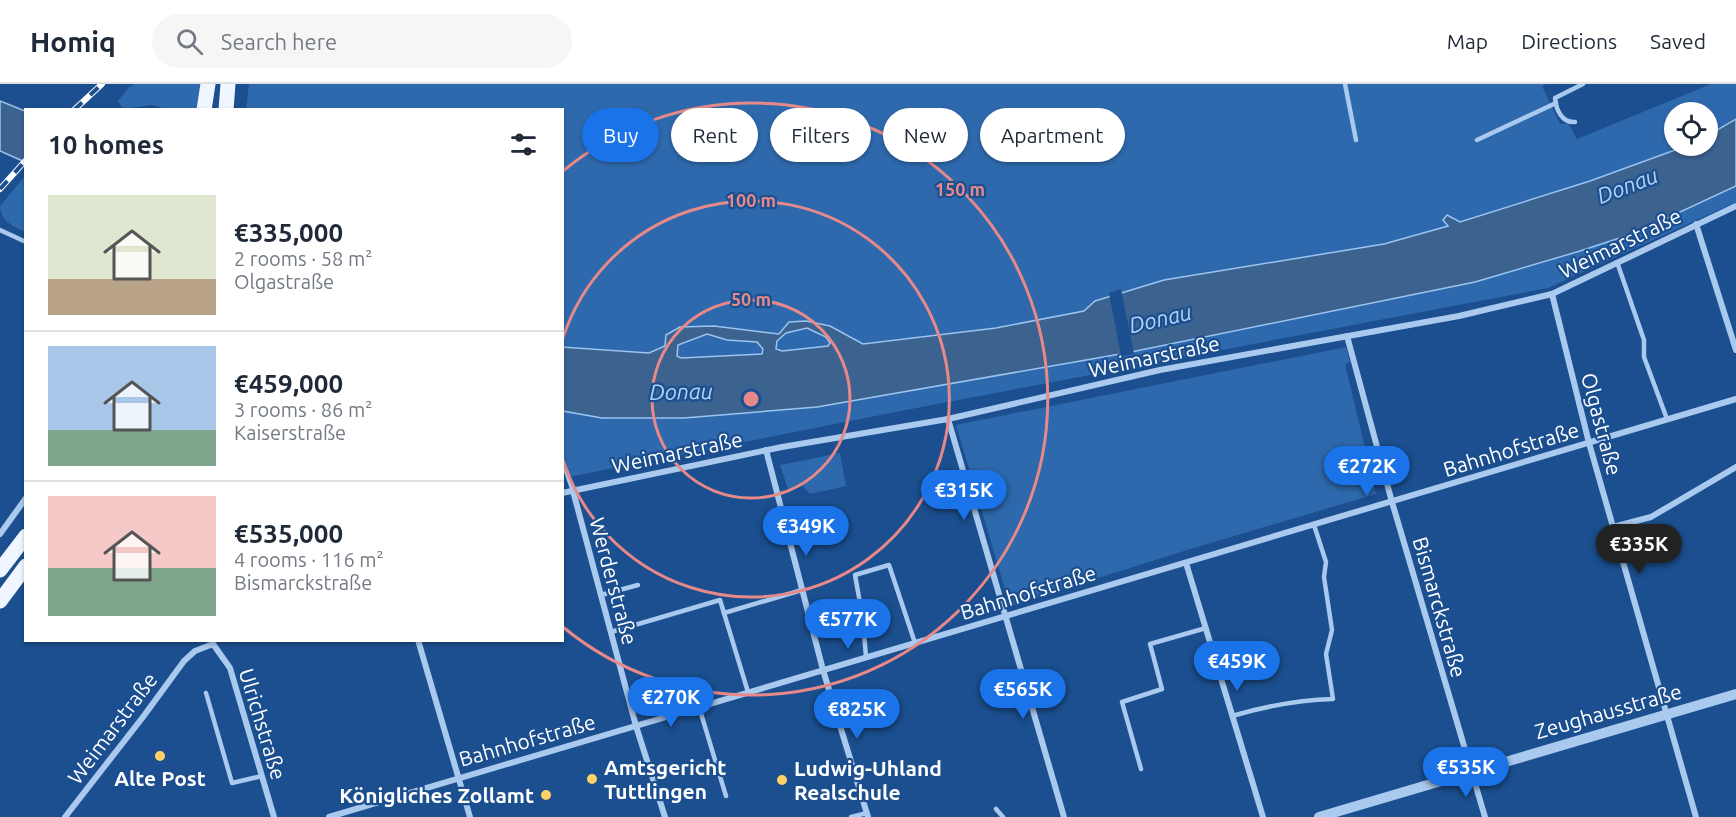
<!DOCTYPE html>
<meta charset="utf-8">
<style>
body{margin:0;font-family:Ubuntu,sans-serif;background:#f6f6f7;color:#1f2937;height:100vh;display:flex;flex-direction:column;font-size:22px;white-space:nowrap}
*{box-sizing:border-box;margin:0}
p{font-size:20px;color:#747a83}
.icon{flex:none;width:33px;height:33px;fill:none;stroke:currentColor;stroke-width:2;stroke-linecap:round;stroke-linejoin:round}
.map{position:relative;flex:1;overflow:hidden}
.panel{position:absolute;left:24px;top:24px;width:540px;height:534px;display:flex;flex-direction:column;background:#fff;border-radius:0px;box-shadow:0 2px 4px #0004}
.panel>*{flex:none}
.guide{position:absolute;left:582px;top:24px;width:570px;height:54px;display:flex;gap:12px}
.controls{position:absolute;left:1664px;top:18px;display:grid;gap:12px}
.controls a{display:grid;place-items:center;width:54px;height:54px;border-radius:50%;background:#fff;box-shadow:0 2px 4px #0004;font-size:30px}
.price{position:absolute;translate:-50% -51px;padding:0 14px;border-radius:21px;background:#1a73e8;color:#fff;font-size:20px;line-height:39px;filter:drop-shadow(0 2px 3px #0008)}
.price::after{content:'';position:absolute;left:50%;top:36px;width:18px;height:14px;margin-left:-9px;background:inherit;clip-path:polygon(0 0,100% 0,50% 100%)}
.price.on{background:#222;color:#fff}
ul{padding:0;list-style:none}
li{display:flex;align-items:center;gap:18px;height:150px;padding:0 24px}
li+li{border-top:2px solid #e0e1e3}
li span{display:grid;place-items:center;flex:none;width:168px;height:120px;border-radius:0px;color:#555}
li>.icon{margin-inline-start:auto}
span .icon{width:72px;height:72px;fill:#fffc;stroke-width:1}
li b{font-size:26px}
h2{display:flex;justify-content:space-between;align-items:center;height:72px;padding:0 24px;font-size:26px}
.chip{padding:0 21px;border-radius:27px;background:#fff;box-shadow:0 2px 4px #0004;font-size:21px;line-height:54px}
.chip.on{background:#1a73e8;color:#fff}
header{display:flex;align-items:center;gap:36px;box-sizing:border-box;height:84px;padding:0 30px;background:#fff;border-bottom:2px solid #e0e1e3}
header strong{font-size:28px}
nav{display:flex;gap:33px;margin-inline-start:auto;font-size:21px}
.search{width:420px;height:54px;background:#f6f6f7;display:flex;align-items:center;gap:15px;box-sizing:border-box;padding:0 21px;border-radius:33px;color:#747a83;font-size:22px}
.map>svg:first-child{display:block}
.green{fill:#2e69ad}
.water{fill:#3c6290;stroke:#9cc4f0;stroke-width:1.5;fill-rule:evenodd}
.pier{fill:#1b4f8f}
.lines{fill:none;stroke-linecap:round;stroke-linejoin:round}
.service{stroke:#a9c9ee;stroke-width:4.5}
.minor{stroke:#a9c9ee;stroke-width:6}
.tertiary{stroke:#a9c9ee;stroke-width:10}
.primary{stroke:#f0f6ff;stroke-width:15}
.rail-casing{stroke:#fff;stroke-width:6}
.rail{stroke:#1b4f8f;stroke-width:4;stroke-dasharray:11;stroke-linecap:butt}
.ring{fill:none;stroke:#e88989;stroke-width:3}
.poi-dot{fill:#ffd166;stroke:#1b4f8f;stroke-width:2}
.labels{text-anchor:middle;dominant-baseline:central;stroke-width:4.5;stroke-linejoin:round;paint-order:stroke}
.street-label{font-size:21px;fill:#fff;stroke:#1b4f8f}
.poi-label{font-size:21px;font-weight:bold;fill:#fff;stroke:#1b4f8f;text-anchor:start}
.water-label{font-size:22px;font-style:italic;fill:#b5d3f5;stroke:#1b4f8f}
.centre{fill:#e88989;stroke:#1b4f8f;stroke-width:3}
.ring-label{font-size:18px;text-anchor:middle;font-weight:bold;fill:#e88989;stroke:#1b4f8f;stroke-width:4.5;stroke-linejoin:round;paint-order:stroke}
</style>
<header>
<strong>Homiq</strong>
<div class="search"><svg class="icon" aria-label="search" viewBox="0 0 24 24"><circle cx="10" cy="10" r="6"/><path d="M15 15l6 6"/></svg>Search here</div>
<nav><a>Map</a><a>Directions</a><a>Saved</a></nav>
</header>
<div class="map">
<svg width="1736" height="733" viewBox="0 0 1736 733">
<rect width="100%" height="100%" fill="#1b4f8f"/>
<g class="green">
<polygon points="135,0 201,0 197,25 166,25 152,21 123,25 118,17 129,3"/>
<polygon points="249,0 1546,0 1542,2 1560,40 1568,39 1577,55 1711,0 1736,0 1736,35 1707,52 1707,28 1674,28 1674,62 1686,62 1590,97 1460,138 1447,131 1449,141 1384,160 1247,184 1114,210 1095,217 1084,227 996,244 863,260 845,249 806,237 779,250 714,242 680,243 666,251 665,262 649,269 563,263 562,26 246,26"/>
<path d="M 25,92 L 25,148 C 13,142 1,138 0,122 Z"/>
<polygon points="1736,102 1736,118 1548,204 906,326 568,393 563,383 562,327 602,334 640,334 817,323 1126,269 1475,198 1580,167 1635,149"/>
<polygon points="807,244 826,253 830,259 828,262 781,267 776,265 777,257 786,249"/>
<polygon points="707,250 727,256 757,258 763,265 762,270 681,274 677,272 677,261"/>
<polygon points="1346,263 1350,278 1345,280 1376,410 1187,466 1010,522 956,341"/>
<polygon points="840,369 846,402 810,410 803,402 788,405 780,381"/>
</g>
<g class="water">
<polygon points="0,17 25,27 25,78 0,67"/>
<path d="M 1736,35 L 1736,102 L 1635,149 L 1580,167 L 1475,198 L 1126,269 L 817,323 L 684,334 L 602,334 L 563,327 L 562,263 L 649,269 L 665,262 L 666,251 L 680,243 L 714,242 L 779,250 L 789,238 L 806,237 L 830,242 L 863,260 L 996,244 L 1084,227 L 1095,217 L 1164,196 L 1384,160 L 1448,142 L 1443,136 L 1447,131 L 1460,138 L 1590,97 L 1686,62 L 1707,62 L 1707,52 ZM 807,244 L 826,253 L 830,259 L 828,262 L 782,267 L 776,265 L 777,257 L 786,249 ZM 707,250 L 727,256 L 757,258 L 763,265 L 762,270 L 681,274 L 677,272 L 678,261 Z"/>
</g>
<polygon class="pier" points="1121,205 1134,270 1121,272 1109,209"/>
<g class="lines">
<g class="service">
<polyline points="1345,0 1356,56"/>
<path d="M 1575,38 C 1562,39 1556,26 1555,14 L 1583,0"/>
<polyline points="1477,56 1556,19"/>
<polyline points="0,146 26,158"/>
<polyline points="1617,178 1644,256 1644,273 1667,335"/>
<polyline points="562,383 566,387 573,407"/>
<polyline points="601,511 638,501"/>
<polyline points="860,519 855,491 889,481 915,559"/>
<polyline points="724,529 802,506"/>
<polyline points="611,548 720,516 748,608"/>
<polyline points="864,549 866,573"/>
<polyline points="206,609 232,699 262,692"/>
<polyline points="699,623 726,712"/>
<path d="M 1232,632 C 1266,622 1298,616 1333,615 L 1326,570 L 1332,546 L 1324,493 L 1326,478 L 1314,441"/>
<polyline points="1141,685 1122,618 1162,605 1150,560 1206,544"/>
<polyline points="996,725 1003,733"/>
<polyline points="851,733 867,729"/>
</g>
<g class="minor">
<polyline points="1696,140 1736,266"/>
<polyline points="1552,210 1589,359 1696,733"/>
<polyline points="1347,252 1392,418 1485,733"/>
<polyline points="948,335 1064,733"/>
<polyline points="766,366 823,586 868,733"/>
<polyline points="573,407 636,642 665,733"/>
<polyline points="562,409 782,363 948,335 1160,286 1459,232 1552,210 1736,122"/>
<polyline points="1613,443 1651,433 1736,383"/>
<polyline points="0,450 26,414"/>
<polyline points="1186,479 1263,733"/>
<polyline points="418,556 470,733"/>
<polyline points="213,560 230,584 274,733"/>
<polyline points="65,733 143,633 184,577 195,567 213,560"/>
<polyline points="329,733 1736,315"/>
</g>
<polyline class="tertiary" points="1319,733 1736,610"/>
<g class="primary">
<polyline points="204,26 208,0"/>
<polyline points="226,26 228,0"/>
<polyline points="0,486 26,452"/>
<polyline points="0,517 26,482"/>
</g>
<defs>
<g id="rail">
<polyline points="74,26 102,0"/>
<polyline points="0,105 26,76"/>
</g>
</defs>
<use href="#rail" class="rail-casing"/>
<use href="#rail" class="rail"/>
</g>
<g class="ring">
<circle cx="751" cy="315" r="99"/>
<path d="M563 254A198 198 0 1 1 563 376"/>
<path d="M563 87A296 296 0 1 1 563 543"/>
</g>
<g class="poi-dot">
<circle cx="160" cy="672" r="6"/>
<circle cx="592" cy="695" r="6"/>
<circle cx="782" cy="696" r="6"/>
<circle cx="546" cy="711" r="6"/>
</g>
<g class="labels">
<g class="street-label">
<text transform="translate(1620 159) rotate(-26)">Weimarstraße</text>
<text transform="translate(1154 272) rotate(-12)">Weimarstraße</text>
<text transform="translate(1602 340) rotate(75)">Olgastraße</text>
<text transform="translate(1511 365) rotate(-17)">Bahnhofstraße</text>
<text transform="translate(677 368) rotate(-12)">Weimarstraße</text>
<text transform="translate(614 497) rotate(75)">Werderstraße</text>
<text transform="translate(1028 508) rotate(-17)">Bahnhofstraße</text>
<text transform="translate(1440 523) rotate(74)">Bismarckstraße</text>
<text transform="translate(1608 627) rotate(-16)">Zeughausstraße</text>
<text transform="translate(263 640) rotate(73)">Ulrichstraße</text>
<text transform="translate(112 644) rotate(-53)">Weimarstraße</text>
<text transform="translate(527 656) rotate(-16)">Bahnhofstraße</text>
</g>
<g class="poi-label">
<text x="604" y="683">Amtsgericht<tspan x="604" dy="24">Tuttlingen</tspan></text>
<text x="794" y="684">Ludwig-Uhland<tspan x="794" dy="24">Realschule</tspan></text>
<text x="160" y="694" text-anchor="middle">Alte Post</text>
<text x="534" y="711" text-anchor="end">Königliches Zollamt</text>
</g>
<g class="water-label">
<text transform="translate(1627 101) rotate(-21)">Donau</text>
<text transform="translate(1160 234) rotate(-13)">Donau</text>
<text transform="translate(681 307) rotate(-1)">Donau</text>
</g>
</g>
<circle cx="751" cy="315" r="9" class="centre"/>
<g class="ring-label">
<text x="960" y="112">150 m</text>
<text x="751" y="123">100 m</text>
<text x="751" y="222">50 m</text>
</g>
</svg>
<div class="controls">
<a><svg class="icon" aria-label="locate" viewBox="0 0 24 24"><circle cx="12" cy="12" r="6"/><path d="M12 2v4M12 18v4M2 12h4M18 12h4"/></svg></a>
</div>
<b class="price" style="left:1367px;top:413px">€272K</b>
<b class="price" style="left:964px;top:437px">€315K</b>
<b class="price" style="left:806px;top:473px">€349K</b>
<b class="price on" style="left:1639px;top:491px">€335K</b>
<b class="price" style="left:848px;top:566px">€577K</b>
<b class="price" style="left:1237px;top:608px">€459K</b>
<b class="price" style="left:1023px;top:636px">€565K</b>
<b class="price" style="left:671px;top:644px">€270K</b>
<b class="price" style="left:857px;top:656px">€825K</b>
<b class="price" style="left:1466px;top:714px">€535K</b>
<div class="guide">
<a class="chip on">Buy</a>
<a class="chip">Rent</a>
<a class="chip">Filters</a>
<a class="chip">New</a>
<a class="chip">Apartment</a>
</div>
<section class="panel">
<h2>10 homes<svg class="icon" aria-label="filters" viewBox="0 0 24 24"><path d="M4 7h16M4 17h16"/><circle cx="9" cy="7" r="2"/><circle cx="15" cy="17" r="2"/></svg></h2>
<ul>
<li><span style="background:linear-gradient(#dfe7d0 70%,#b9a48a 0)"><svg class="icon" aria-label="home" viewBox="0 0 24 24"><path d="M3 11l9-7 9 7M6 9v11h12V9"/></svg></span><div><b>€335,000</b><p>2 rooms · 58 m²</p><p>Olgastraße</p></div></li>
<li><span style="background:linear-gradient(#a9c7e8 70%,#7fa58c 0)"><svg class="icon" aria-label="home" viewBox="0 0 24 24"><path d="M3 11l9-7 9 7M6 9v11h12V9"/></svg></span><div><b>€459,000</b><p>3 rooms · 86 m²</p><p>Kaiserstraße</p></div></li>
<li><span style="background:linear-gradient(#f6c9c9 60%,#7fa58c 0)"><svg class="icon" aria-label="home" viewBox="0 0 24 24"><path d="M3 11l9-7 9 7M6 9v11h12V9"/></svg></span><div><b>€535,000</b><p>4 rooms · 116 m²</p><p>Bismarckstraße</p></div></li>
</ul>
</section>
</div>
